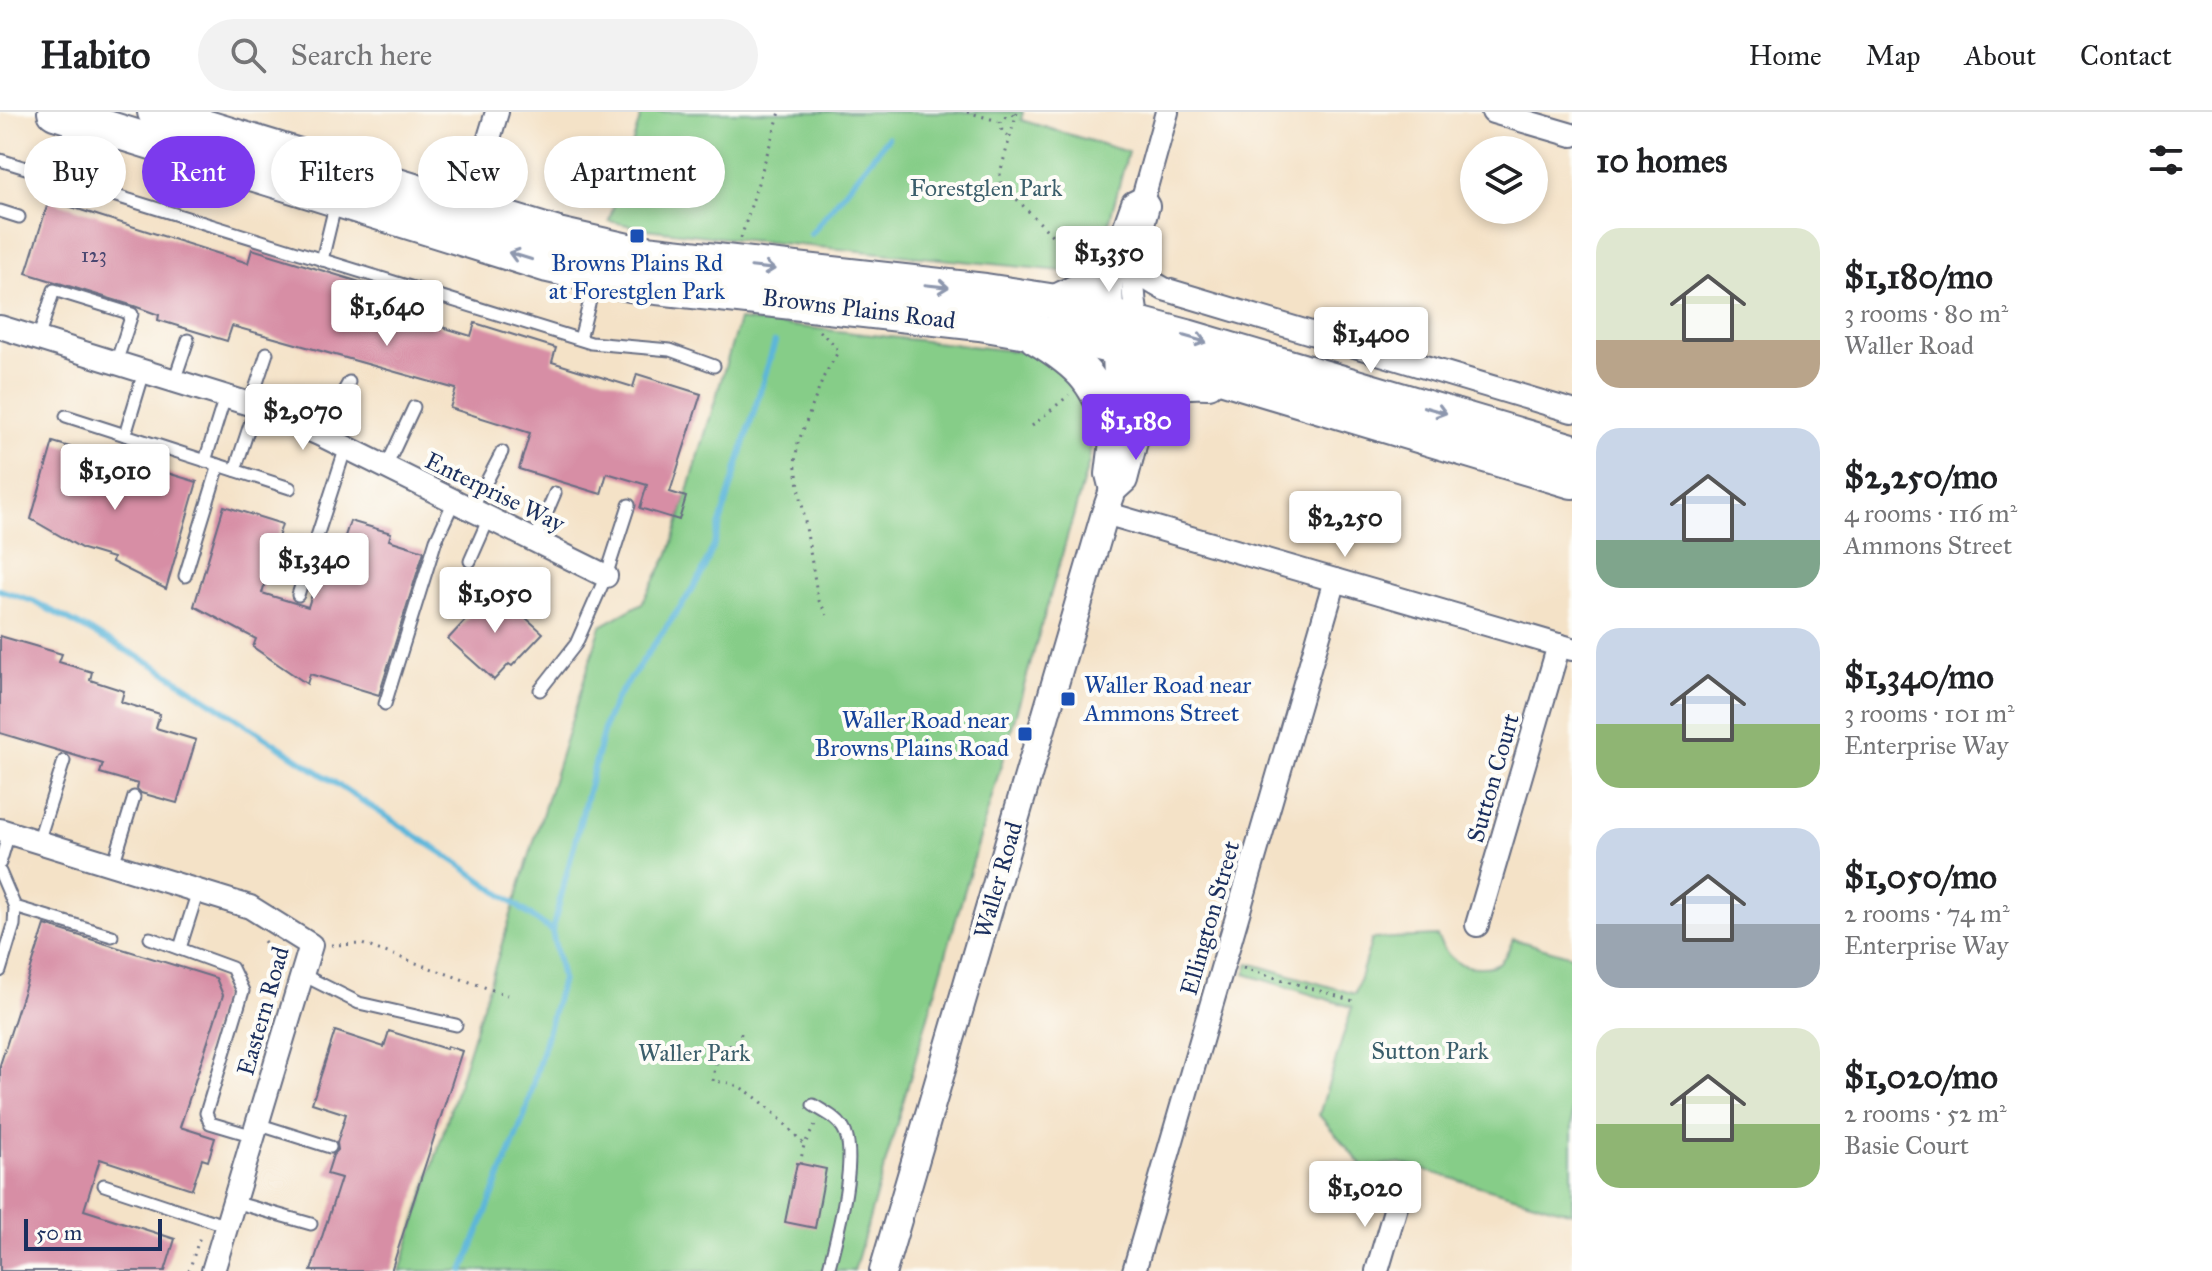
<!DOCTYPE html>
<meta charset="utf-8">
<style>
body{margin:0;font-family:"IM FELL Great Primer",serif;background:#f2f2f2;color:#202124;height:100vh;display:flex;flex-direction:column;font-size:30px;white-space:nowrap}
*{box-sizing:border-box;margin:0}
p{font-size:26px;color:#757577}
.icon{flex:none;width:44px;height:44px;fill:none;stroke:currentColor;stroke-width:2;stroke-linecap:round;stroke-linejoin:round}
.map{position:relative;flex:1;overflow:hidden}
.drawer{display:flex;flex-direction:column;background:#fff;width:640px}
.drawer>*{flex:none}
.top-card{position:absolute;left:24px;top:24px;width:760px;height:72px;display:flex;gap:16px}
.controls{position:absolute;left:1460px;top:24px;display:grid;gap:16px}
.controls a{display:grid;place-items:center;width:88px;height:88px;border-radius:50%;background:#fff;box-shadow:0 4px 12px #0003;font-size:40px}
.scale{position:absolute;left:24px;bottom:20px;width:138px;box-sizing:border-box;padding-left:8px;border:4px solid #1b2f5e;border-top:0;font-size:22px;line-height:28px;white-space:nowrap;color:#1b2f5e;-webkit-text-stroke:6px #fdfcf7;paint-order:stroke}
.price{position:absolute;translate:-50% -68px;padding:0 18px;border-radius:8px;background:#fff;color:#222;font-size:26px;line-height:52px;filter:drop-shadow(0 2px 4px #0008)}
.price::after{content:'';position:absolute;left:50%;top:48px;width:24px;height:18px;margin-left:-12px;background:inherit;clip-path:polygon(0 0,100% 0,50% 100%)}
.price.current{background:#7c3aed;color:#fff}
ul{padding:0;list-style:none}
li{display:flex;align-items:center;gap:24px;height:200px;padding:0 24px}
li span{display:grid;place-items:center;flex:none;width:224px;height:160px;border-radius:24px;color:#555}
li>.icon{margin-inline-start:auto}
span .icon{width:96px;height:96px;fill:#fffc;stroke-width:1}
li b{font-size:34px}
h2{display:flex;justify-content:space-between;align-items:center;height:96px;padding:0 24px;font-size:34px}
.pill{padding:0 28px;border-radius:36px;background:#fff;box-shadow:0 4px 12px #0003;font-size:28px;line-height:72px}
.pill.current{background:#7c3aed;color:#fff}
header{display:flex;align-items:center;gap:48px;box-sizing:border-box;height:112px;padding:0 40px;background:#fff;border-bottom:2px solid #e0e0e0}
header strong{font-size:38px}
nav{display:flex;gap:44px;margin-inline-start:auto;font-size:28px}
.search{width:560px;height:72px;background:#f2f2f2;display:flex;align-items:center;gap:20px;box-sizing:border-box;padding:0 28px;border-radius:44px;color:#757577;font-size:30px}
main{display:flex;flex:1;min-height:0}
.map>svg:first-child{display:block}
.green{fill:#86cd88;stroke:#507e73;stroke-width:2}
.lines{fill:none;stroke-linecap:round;stroke-linejoin:round}
.stream{stroke:#5cb6da;stroke-width:6}
.building{fill:#d78ea5}
.service-casing{stroke:#676e83;stroke-width:15}
.minor-casing{stroke:#676e83;stroke-width:26}
.tertiary-casing{stroke:#676e83;stroke-width:30}
.primary-casing{stroke:#676e83;stroke-width:38}
.path{stroke:#676e83;stroke-width:3;stroke-dasharray:2 6;stroke-linecap:butt}
.service{stroke:#fff;stroke-width:11}
.minor{stroke:#fff;stroke-width:22}
.tertiary{stroke:#fff;stroke-width:26}
.primary{stroke:#fff;stroke-width:34}
.oneway{stroke:#8d97ae}
.transit-dot{fill:#1a4fb4;stroke:#fdfcf7;stroke-width:3}
.labels{text-anchor:middle;dominant-baseline:central;stroke-width:8;stroke-linejoin:round;paint-order:stroke}
.number-label{font-size:20px;fill:#4a4770}
.park-label{font-size:24px;fill:#3b5e6b;stroke:#fdfcf7}
.transit-label{font-size:24px;fill:#164399;stroke:#fdfcf7}
.street-label{font-size:24px;fill:#1b2f5e;stroke:#fdfcf7}
</style>
<header>
<strong>Habito</strong>
<div class="search"><svg class="icon" aria-label="search" viewBox="0 0 24 24"><circle cx="10" cy="10" r="6"/><path d="M15 15l6 6"/></svg>Search here</div>
<nav><a>Home</a><a>Map</a><a>About</a><a>Contact</a></nav>
</header>
<main>
<div class="map">
<svg width="1572" height="1159" viewBox="0 0 1572 1159">
<rect width="100%" height="100%" fill="#fdfcf7"/>
<filter id="ink" filterUnits="userSpaceOnUse"><feTurbulence type="fractalNoise" baseFrequency=".0125" numOctaves="2"/><feDisplacementMap in="SourceGraphic" scale="16" xChannelSelector="R" yChannelSelector="G"/><feConvolveMatrix kernelMatrix="1 2 1 2 8 2 1 2 1" color-interpolation-filters="sRGB"/></filter>
<filter id="wash" filterUnits="userSpaceOnUse"><feTurbulence type="fractalNoise" baseFrequency=".006" numOctaves="4" result="noise"/><feDisplacementMap in="SourceGraphic" scale="32" xChannelSelector="R" yChannelSelector="G"/><feGaussianBlur stdDeviation="1.8" result="paint"/><feColorMatrix in="noise" values="0 0 0 0 0 0 0 0 0 0 0 0 0 0 0 0 0 1.4 0 .05"/><feComposite in="paint" operator="in"/></filter>
<g filter="url(#wash)">
<rect width="100%" height="100%" fill="#f4e2c7"/>
<g class="green">
<polygon points="642,0 1023,0 1021,8 1128,40 1106,122 1092,152 1072,160 716,125 645,117 609,109"/>
<polygon points="739,208 1022,240 1064,253 1091,296 1093,315 1089,350 854,1159 400,1159 601,514 642,491 670,440"/>
<path d="M 1437,824 C 1446,845 1458,856 1481,855 C 1488,855 1495,854 1500,850 C 1507,844 1510,835 1513,827 L 1572,844 L 1572,1101 L 1400,1051 L 1383,1053 L 1368,1060 L 1319,1003 L 1352,895 L 1245,862 L 1249,851 L 1355,882 L 1372,827 Z"/>
</g>
<g class="lines">
<g class="stream">
<polyline points="811,122 888,26"/>
<polyline points="0,478 33,489 156,554 459,752 552,819 562,867 525,1002 463,1159"/>
<polyline points="552,819 606,609 616,587 686,487 702,461 713,435 775,230"/>
</g>
</g>
<g id="blocks">
<g class="building">
<polygon points="49,88 248,151 252,137 399,182 393,200 471,224 475,211 556,236 552,250 633,275 637,262 701,282 670,380 686,385 679,408 640,396 647,373 607,361 601,382 519,357 530,321 450,296 456,277 232,214 227,229 158,208 159,203 134,194 26,161"/>
<polygon points="53,330 110,347 103,370 133,379 141,353 197,370 166,477 112,450 113,446 83,437 31,407"/>
<polygon points="224,394 282,412 262,481 308,495 320,457 333,461 350,409 391,421 389,428 424,439 379,583 310,562 307,572 253,535 256,527 194,494"/>
<polygon points="488,478 494,484 498,481 543,521 512,554 509,552 494,568 448,527 474,499 471,496"/>
<polygon points="0,524 62,542 59,550 92,560 90,568 124,579 121,590 160,602 156,616 196,628 177,691 141,681 137,677 138,672 100,661 103,652 0,621"/>
<polygon points="45,813 216,866 223,883 180,1015 215,1026 208,1049 202,1047 192,1077 100,1047 84,1098 175,1127 165,1159 0,1159 0,953"/>
<polygon points="335,919 384,935 389,919 446,937 447,934 462,939 391,1159 311,1159 341,1066 327,1062 333,1043 338,1038 337,1031 346,1002 312,991"/>
<polygon points="797,1051 826,1057 815,1116 785,1110"/>
</g>
</g>
</g>
<g filter="url(#ink)">
<use href="#blocks" fill-opacity="0" stroke="#676e83" stroke-width="2"/>
<g class="lines">
<defs>
<g id="service">
<polyline points="0,48 591,231 670,238 714,254"/>
<polyline points="55,65 73,10"/>
<polyline points="0,99 19,105"/>
<polyline points="322,148 336,90"/>
<polyline points="38,227 54,178 132,202 116,251"/>
<polyline points="580,227 595,169"/>
<polyline points="174,269 188,228"/>
<polyline points="250,292 267,241"/>
<polyline points="66,304 290,376"/>
<polyline points="319,322 349,270"/>
<polyline points="125,323 144,260"/>
<polyline points="205,349 225,285"/>
<polyline points="386,355 414,295"/>
<polyline points="235,358 256,294"/>
<polyline points="472,397 502,340"/>
<polyline points="535,428 555,381"/>
<polyline points="470,449 489,406"/>
<polyline points="185,464 219,353"/>
<polyline points="298,483 346,335"/>
<polyline points="540,578 576,532 606,464 629,393"/>
<polyline points="385,592 436,428 454,389"/>
<polyline points="38,730 64,649"/>
<polyline points="0,751 9,721"/>
<polyline points="113,753 134,685"/>
<polyline points="0,760 15,795 14,813 0,859"/>
<polyline points="15,795 112,824"/>
<polyline points="150,826 232,856 243,879 206,1001 210,1011 254,1024"/>
<polyline points="180,836 198,779"/>
<polyline points="303,863 359,891 456,913"/>
<path d="M 813,993 C 824,1000 836,1005 843,1016 C 860,1042 836,1128 828,1159"/>
<polyline points="257,1012 330,1035"/>
<polyline points="104,1073 227,1114"/>
<polyline points="234,1090 311,1112"/>
</g>
<g id="minor">
<polyline points="1493,0 1572,23"/>
<polyline points="465,105 497,0"/>
<polyline points="1132,150 1145,166 1164,177 1572,299"/>
<path d="M 1113,203 C 1107,163 1119,129 1133,91 L 1143,86"/>
<path d="M 1138,210 C 1128,163 1135,140 1148,94 L 1143,86 L 1167,0"/>
<polyline points="0,215 256,294 319,322 606,464"/>
<polyline points="1105,401 1572,537"/>
<polyline points="0,718 250,795 311,833 213,1159"/>
<polyline points="1477,813 1559,533"/>
<polyline points="1134,1159 1335,468"/>
<polyline points="1377,1159 1398,1088"/>
</g>
<g id="tertiary">
<polyline points="1113,378 1109,362 1118,289 1115,219"/>
<polyline points="883,1159 1105,401 1113,378 1124,368 1139,310 1142,293 1138,223"/>
</g>
<g id="primary">
<polyline points="55,0 548,153 630,172 980,211 1097,231 1167,248 1572,369"/>
<polyline points="155,0 558,123 628,139 985,179 1056,190 1187,225 1572,339"/>
<polyline points="1056,190 1091,173 1112,156"/>
<path d="M 1036,225 C 1083,253 1099,271 1114,324"/>
<path d="M 1142,293 C 1166,269 1175,268 1208,269"/>
</g>
</defs>
<use href="#service" class="service-casing"/>
<use href="#minor" class="minor-casing"/>
<use href="#tertiary" class="tertiary-casing"/>
<use href="#primary" class="primary-casing"/>
<g class="path">
<polyline points="967,0 998,9"/>
<polyline points="1017,0 1000,61 1001,71 1077,149"/>
<polyline points="1008,24 1002,19 1000,9 1008,3 1016,2"/>
<polyline points="741,126 780,0"/>
<polyline points="819,219 836,234 838,240 824,264 798,331 795,350 818,487 827,503"/>
<polyline points="1032,314 1069,283"/>
<polyline points="264,829 273,841 279,865"/>
<polyline points="331,833 362,832 507,883"/>
<polyline points="1243,856 1357,890"/>
<path d="M 741,921 L 740,926 C 723,937 714,949 713,969 C 719,970 727,970 733,972 C 758,982 787,1013 804,1033"/>
<polyline points="800,1052 804,1033 815,1013"/>
<polyline points="189,1159 201,1121"/>
</g>
<use href="#service" class="service"/>
<use href="#minor" class="minor"/>
<use href="#tertiary" class="tertiary"/>
<use href="#primary" class="primary"/>
</g>
<defs><path id="oneway-shaft" d="M-6 0H5M1.5-3L5.5 0L1.5 3" fill="none" stroke-width="1.6" stroke-linecap="round" stroke-linejoin="round" transform="scale(2)"/></defs>
<g class="oneway">
<use href="#oneway-shaft" transform="translate(520 144) rotate(-163)"/>
<use href="#oneway-shaft" transform="translate(763 156) rotate(6)"/>
<use href="#oneway-shaft" transform="translate(937 174) rotate(6)"/>
<use href="#oneway-shaft" transform="translate(1195 227) rotate(16)"/>
<use href="#oneway-shaft" transform="translate(1435 298) rotate(16)"/>
</g>
</g>
<g class="transit-dot">
<rect x="629" y="116" width="16" height="16" rx="4"/>
<rect x="1060" y="579" width="16" height="16" rx="4"/>
<rect x="1017" y="614" width="16" height="16" rx="4"/>
</g>
<g class="labels">
<g class="number-label">
<text x="94" y="143">123</text>
</g>
<g class="park-label">
<text x="986" y="76">Forestglen Park</text>
<text x="1430" y="939">Sutton Park</text>
<text x="694" y="941">Waller Park</text>
</g>
<g class="transit-label">
<text x="637" y="151">Browns Plains Rd<tspan x="637" dy="28">at Forestglen Park</tspan></text>
<text x="1084" y="573" text-anchor="start">Waller Road near<tspan x="1084" dy="28">Ammons Street</tspan></text>
<text x="1009" y="608" text-anchor="end">Waller Road near<tspan x="1009" dy="28">Browns Plains Road</tspan></text>
</g>
<g class="street-label">
<text transform="translate(859 197) rotate(7)">Browns Plains Road</text>
<text transform="translate(495 380) rotate(26)">Enterprise Way</text>
<text transform="translate(1493 666) rotate(-74)">Sutton Court</text>
<text transform="translate(998 768) rotate(-74)">Waller Road</text>
<text transform="translate(1210 806) rotate(-74)">Ellington Street</text>
<text transform="translate(263 899) rotate(-74)">Eastern Road</text>
</g>
</g>
</svg>
<div class="controls">
<a><svg class="icon" aria-label="layers" viewBox="0 0 24 24"><path d="M12 4l9 5-9 5-9-5zM3 14l9 5 9-5"/></svg></a>
</div>
<div class="scale">50 m</div>
<b class="price" style="left:1109px;top:182px">$1,350</b>
<b class="price" style="left:387px;top:236px">$1,640</b>
<b class="price" style="left:1371px;top:263px">$1,400</b>
<b class="price" style="left:303px;top:340px">$2,070</b>
<b class="price current" style="left:1136px;top:350px">$1,180</b>
<b class="price" style="left:115px;top:400px">$1,010</b>
<b class="price" style="left:1345px;top:447px">$2,250</b>
<b class="price" style="left:314px;top:489px">$1,340</b>
<b class="price" style="left:495px;top:523px">$1,050</b>
<b class="price" style="left:1365px;top:1117px">$1,020</b>
<div class="top-card">
<a class="pill">Buy</a>
<a class="pill current">Rent</a>
<a class="pill">Filters</a>
<a class="pill">New</a>
<a class="pill">Apartment</a>
</div>
</div>
<section class="drawer">
<h2>10 homes<svg class="icon" aria-label="filters" viewBox="0 0 24 24"><path d="M4 7h16M4 17h16"/><circle cx="9" cy="7" r="2"/><circle cx="15" cy="17" r="2"/></svg></h2>
<ul>
<li><span style="background:linear-gradient(#dfe7d0 70%,#b9a48a 0)"><svg class="icon" aria-label="home" viewBox="0 0 24 24"><path d="M3 11l9-7 9 7M6 9v11h12V9"/></svg></span><div><b>$1,180/mo</b><p>3 rooms · 80 m²</p><p>Waller Road</p></div></li>
<li><span style="background:linear-gradient(#c9d6e8 70%,#7fa58c 0)"><svg class="icon" aria-label="home" viewBox="0 0 24 24"><path d="M3 11l9-7 9 7M6 9v11h12V9"/></svg></span><div><b>$2,250/mo</b><p>4 rooms · 116 m²</p><p>Ammons Street</p></div></li>
<li><span style="background:linear-gradient(#c9d6e8 60%,#8fb573 0)"><svg class="icon" aria-label="home" viewBox="0 0 24 24"><path d="M3 11l9-7 9 7M6 9v11h12V9"/></svg></span><div><b>$1,340/mo</b><p>3 rooms · 101 m²</p><p>Enterprise Way</p></div></li>
<li><span style="background:linear-gradient(#c9d6e8 60%,#9aa5b1 0)"><svg class="icon" aria-label="home" viewBox="0 0 24 24"><path d="M3 11l9-7 9 7M6 9v11h12V9"/></svg></span><div><b>$1,050/mo</b><p>2 rooms · 74 m²</p><p>Enterprise Way</p></div></li>
<li><span style="background:linear-gradient(#dfe7d0 60%,#8fb573 0)"><svg class="icon" aria-label="home" viewBox="0 0 24 24"><path d="M3 11l9-7 9 7M6 9v11h12V9"/></svg></span><div><b>$1,020/mo</b><p>2 rooms · 52 m²</p><p>Basie Court</p></div></li>
</ul>
</section>
</main>
